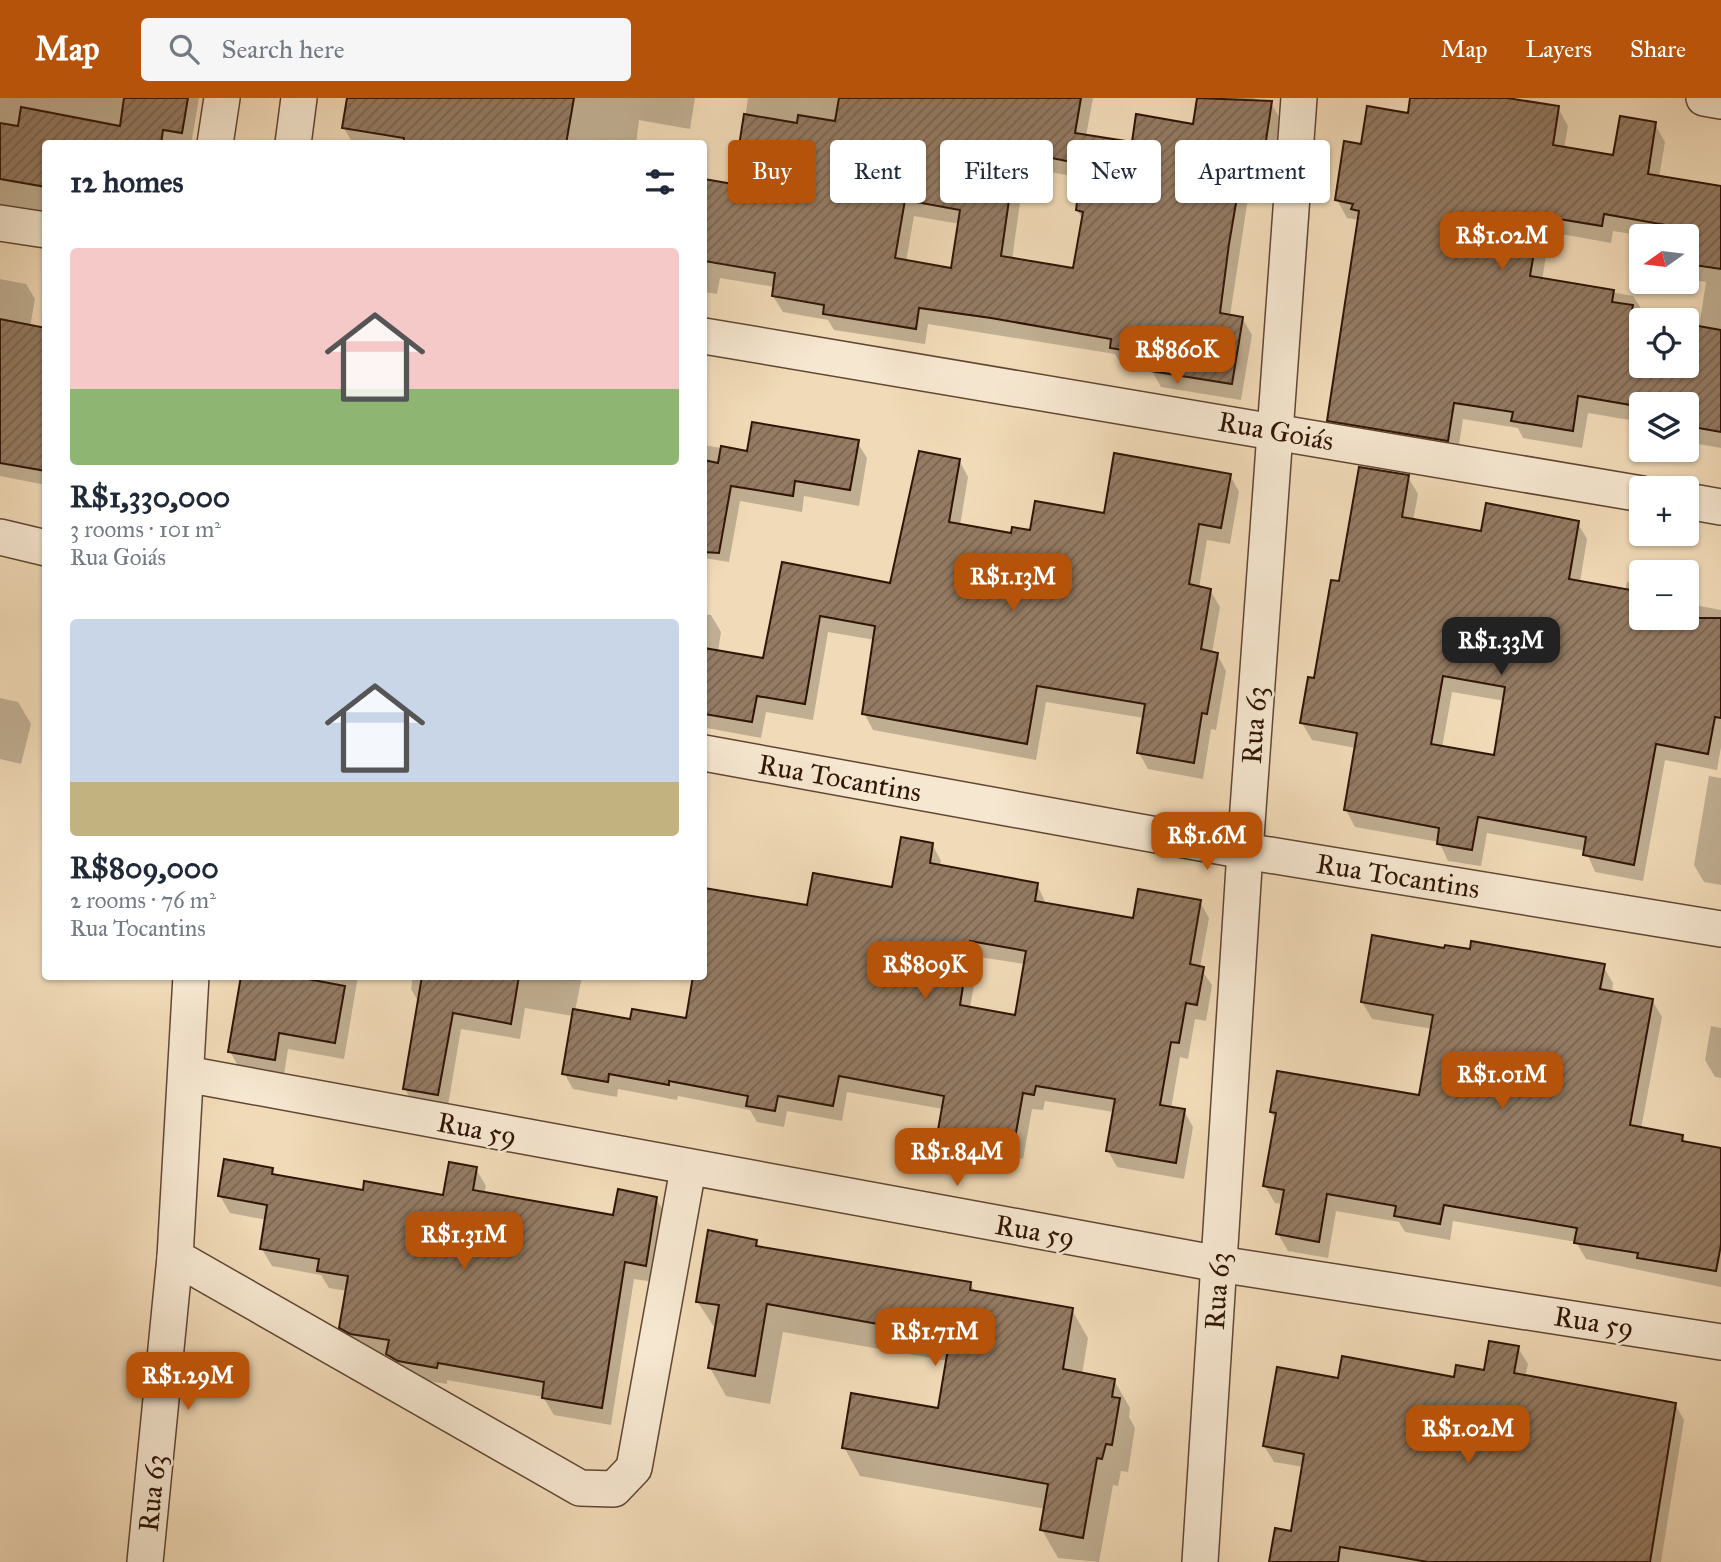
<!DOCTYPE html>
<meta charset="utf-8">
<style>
body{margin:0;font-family:"IM FELL Great Primer",serif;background:#f6f6f7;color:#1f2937;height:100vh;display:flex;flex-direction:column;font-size:26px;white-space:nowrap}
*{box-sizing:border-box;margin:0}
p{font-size:23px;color:#747a83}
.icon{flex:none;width:38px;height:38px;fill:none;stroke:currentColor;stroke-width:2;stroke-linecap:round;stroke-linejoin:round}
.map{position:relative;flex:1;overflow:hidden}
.drawer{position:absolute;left:42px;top:42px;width:665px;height:840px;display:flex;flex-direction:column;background:#fff;border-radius:7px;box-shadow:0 2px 5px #0004}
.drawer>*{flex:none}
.banner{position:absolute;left:728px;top:42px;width:665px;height:63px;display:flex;gap:14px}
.needle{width:46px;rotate:256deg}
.fabs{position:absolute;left:1629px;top:126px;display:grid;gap:14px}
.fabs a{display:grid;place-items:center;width:70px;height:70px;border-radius:7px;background:#fff;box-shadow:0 2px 5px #0004;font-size:35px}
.price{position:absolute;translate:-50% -60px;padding:0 16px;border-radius:14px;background:#b45309;color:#fff;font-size:23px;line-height:46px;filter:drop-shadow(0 2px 4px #0008)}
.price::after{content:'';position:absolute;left:50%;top:42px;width:21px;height:16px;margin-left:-10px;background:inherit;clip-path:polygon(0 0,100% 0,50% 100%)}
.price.selected{background:#222;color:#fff}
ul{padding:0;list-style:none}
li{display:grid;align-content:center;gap:14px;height:371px;padding:0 28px}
li span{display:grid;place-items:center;height:217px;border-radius:7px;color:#555}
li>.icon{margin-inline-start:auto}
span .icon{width:126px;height:126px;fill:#fffc;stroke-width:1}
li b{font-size:30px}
h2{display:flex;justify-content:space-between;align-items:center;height:84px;padding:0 28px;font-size:30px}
.pill{padding:0 24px;border-radius:7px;background:#fff;box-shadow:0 2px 5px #0004;font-size:24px;line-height:63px}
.pill.selected{background:#b45309;color:#fff}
header{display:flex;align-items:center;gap:42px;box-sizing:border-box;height:98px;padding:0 35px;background:#b45309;color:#fff}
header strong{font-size:33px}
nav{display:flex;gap:38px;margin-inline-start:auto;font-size:24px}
.search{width:490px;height:63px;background:#f6f6f7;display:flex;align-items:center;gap:18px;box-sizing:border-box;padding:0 24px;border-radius:7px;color:#747a83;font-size:26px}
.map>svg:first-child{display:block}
.shadow{fill:#0003;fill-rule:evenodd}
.building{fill:url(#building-hatch);stroke:#301507;stroke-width:2;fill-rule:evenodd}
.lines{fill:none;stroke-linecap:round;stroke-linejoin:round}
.street-casing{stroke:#604633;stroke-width:38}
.street{stroke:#f6e7d0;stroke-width:35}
.labels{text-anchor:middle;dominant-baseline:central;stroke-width:5;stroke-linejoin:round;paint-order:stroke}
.street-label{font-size:28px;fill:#301507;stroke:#f6e7d0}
</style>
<header>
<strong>Map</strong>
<div class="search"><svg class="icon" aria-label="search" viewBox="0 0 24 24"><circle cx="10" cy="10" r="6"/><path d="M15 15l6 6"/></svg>Search here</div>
<nav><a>Map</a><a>Layers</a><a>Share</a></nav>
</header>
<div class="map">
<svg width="1721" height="1464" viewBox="0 0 1721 1464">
<defs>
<pattern id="building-hatch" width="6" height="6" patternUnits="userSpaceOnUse" patternTransform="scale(1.75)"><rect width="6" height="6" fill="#947b63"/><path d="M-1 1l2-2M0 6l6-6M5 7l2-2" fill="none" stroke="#796450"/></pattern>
</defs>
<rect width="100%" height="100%" fill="#f1dab7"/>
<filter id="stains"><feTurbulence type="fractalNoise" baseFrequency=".00286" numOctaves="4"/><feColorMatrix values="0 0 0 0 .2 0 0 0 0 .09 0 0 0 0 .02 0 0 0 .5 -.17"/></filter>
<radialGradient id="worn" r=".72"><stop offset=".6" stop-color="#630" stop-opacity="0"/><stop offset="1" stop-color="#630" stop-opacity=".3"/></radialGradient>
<g class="shadow">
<polygon points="0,0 199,0 191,46 46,46 46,114 0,107"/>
<polygon points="349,0 695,0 690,31 639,22 636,46 353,46 344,30"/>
<path d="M 748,0 L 1093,0 L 1086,38 L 1133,46 L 1194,28 L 1199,0 L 1253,0 L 1271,5 L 1280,21 L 1272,77 L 1252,74 L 1230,218 L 1242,220 L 1252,237 L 1241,302 L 1161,289 L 1151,271 L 1121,266 L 1115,256 L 928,226 L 925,246 L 834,232 L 828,222 L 783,214 L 773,198 L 775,189 L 720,180 L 717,196 L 704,194 L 704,83 L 735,88 ZM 1025,69 L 1082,80 L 1077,112 L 1084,123 L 1074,172 L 1012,162 ZM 914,118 L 960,126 L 952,172 L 906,164 Z"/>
<path d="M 1412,0 L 1509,0 L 1558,10 L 1568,28 L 1564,51 L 1615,59 L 1655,26 L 1665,44 L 1659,80 L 1721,90 L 1721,350 L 1687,344 L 1687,306 L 1642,306 L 1642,324 L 1588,315 L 1582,350 L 1523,340 L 1518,330 L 1463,321 L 1457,360 L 1339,340 L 1329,322 L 1360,122 L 1347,120 L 1337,102 L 1362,48 L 1410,17 ZM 1613,133 L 1644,138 L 1687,138 L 1687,181 L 1706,184 L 1699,230 L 1687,228 L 1687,268 L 1642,268 L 1642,222 L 1654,222 L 1643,220 L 1644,215 L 1633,198 L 1542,182 L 1550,134 L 1611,145 Z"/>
<polygon points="0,181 26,186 35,201 30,229 46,232 46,387 0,378"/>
<polygon points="857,344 867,360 859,408 804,398 802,414 740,403 729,464 704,460 704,347 748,355"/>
<polygon points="959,362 968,379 960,428 1012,437 1106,417 1230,377 1239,394 1230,446 1207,442 1199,490 1210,492 1220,509 1212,555 1217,556 1226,573 1216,632 1211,631 1203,681 1148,671 1139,655 1144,620 1046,604 1036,662 873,632 864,615 875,542 828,534 813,622 766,614 761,640 707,630 704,624 704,516 711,517 721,534 718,554 765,562 784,467 892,487"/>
<path d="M 1408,379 L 1418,396 L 1413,423 L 1483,435 L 1577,424 L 1587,441 L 1580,484 L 1625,493 L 1627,484 L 1642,486 L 1642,520 L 1687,520 L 1687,502 L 1689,506 L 1721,512 L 1721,649 L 1717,672 L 1665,662 L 1643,783 L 1595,774 L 1586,753 L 1487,735 L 1481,768 L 1448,763 L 1439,744 L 1355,729 L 1346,712 L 1356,650 L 1312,642 L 1302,625 L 1340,485 ZM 1452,594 L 1505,603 L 1495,659 L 1442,650 Z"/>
<polygon points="0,600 18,604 31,626 21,666 0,661"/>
<polygon points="1709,678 1721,680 1721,787 1704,784 1694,767"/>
<path d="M 932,746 L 941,763 L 940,769 L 1037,786 L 1046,806 L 1135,822 L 1200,804 L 1209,820 L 1200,870 L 1212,887 L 1206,923 L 1195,921 L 1188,961 L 1180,959 L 1171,1011 L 1184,1013 L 1193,1029 L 1184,1081 L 1117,1069 L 1108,1053 L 1114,1014 L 1045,1003 L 1043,1012 L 1032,1011 L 1023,1061 L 949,1048 L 940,1032 L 943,1011 L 847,994 L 842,1023 L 787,1013 L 784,1029 L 757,1024 L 750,1012 L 678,998 L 677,1002 L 618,991 L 617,999 L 573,991 L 564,975 L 573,918 L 525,910 L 520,941 L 461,931 L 447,1013 L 414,1007 L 405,991 L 419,905 L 411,891 L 413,878 L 582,878 L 575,913 L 632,923 L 687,922 L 704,878 L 704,805 L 808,809 L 894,791 ZM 979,859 L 1025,866 L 1016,919 L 970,910 Z"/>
<polygon points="1446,852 1603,868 1613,885 1612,895 1652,902 1662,919 1641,1031 1682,1038 1686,1045 1721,1052 1721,1189 1586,1161 1576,1144 1453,1123 1450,1142 1405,1134 1399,1124 1336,1113 1328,1160 1288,1153 1278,1136 1283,1106 1275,1105 1265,1088 1276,1023 1271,1014 1420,999 1433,931 1372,921 1362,904"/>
<polygon points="243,878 358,878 344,961 288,951 284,977 239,970 230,953"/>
<polygon points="1711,928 1721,930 1721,980 1715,979 1705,962"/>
<polygon points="476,1071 486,1088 484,1096 615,1119 656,1100 666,1118 655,1184 634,1181 611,1327 554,1317 543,1299 447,1282 447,1286 409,1280 398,1274 389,1257 361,1253 351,1247 341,1229 347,1193 329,1190 321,1177 272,1168 262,1151 267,1122 230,1115 220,1098 272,1072 276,1079 364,1094 445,1099"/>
<polygon points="756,1143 760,1150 970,1185 976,1195 1072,1212 1088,1240 1082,1277 1114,1282 1130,1310 1129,1319 1135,1330 1128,1374 1121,1373 1118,1388 1113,1387 1099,1464 1058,1460 1042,1432 1046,1411 860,1378 844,1349 939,1312 948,1263 783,1234 770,1306 726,1298 710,1270 716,1232 697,1203"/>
<polygon points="1518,1250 1528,1266 1525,1279 1675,1306 1684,1322 1661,1464 1271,1464 1292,1435 1304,1369 1274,1364 1264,1348 1339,1283 1456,1281 1485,1274"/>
</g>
<g class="building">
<polygon points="124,0 188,0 182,35 163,32 161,46 46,46 46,89 0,81 0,25 18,28 21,9 120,28"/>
<polygon points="347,0 574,0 566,46 404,46 404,40 342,30"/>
<path d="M 839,0 L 1081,0 L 1075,35 L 1132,44 L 1136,16 L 1193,26 L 1197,0 L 1272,3 L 1263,62 L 1244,58 L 1229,146 L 1220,215 L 1243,219 L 1232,286 L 1150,273 L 1153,257 L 1110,250 L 1111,241 L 991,220 L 919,210 L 916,231 L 823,216 L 824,207 L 772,198 L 775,175 L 704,163 L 704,81 L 733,86 L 744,16 L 797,25 L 798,17 L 835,23 ZM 1016,53 L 1082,66 L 1076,112 L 1083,114 L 1073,170 L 1001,158 ZM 905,102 L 960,112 L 951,170 L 895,160 Z"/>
<polygon points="1410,0 1507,0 1559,8 1553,47 1613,57 1620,18 1656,24 1648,76 1721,88 1721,171 1687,166 1687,138 1676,138 1677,129 1604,116 1602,128 1540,118 1530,178 1614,192 1612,204 1633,207 1631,217 1665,222 1642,222 1642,268 1687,268 1687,226 1721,232 1721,334 1687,328 1687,306 1642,309 1578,298 1573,333 1511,323 1513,314 1454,305 1448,343 1327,323 1359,113 1351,111 1353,106 1335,102 1344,43 1361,46 1367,8 1408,15"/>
<polygon points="0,221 46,230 46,373 0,365"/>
<polygon points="752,324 859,342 850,392 795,383 793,398 731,388 719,455 704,454 704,362 718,365 721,348 747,353"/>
<polygon points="919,353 960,361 949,424 1011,435 1012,429 1030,432 1035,403 1104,415 1114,355 1231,376 1221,430 1199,426 1189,486 1211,491 1201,551 1218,555 1207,616 1202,615 1194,665 1137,655 1145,606 1037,588 1027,646 862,616 875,528 820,518 805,606 757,598 752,624 704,616 704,550 763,560 782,464 890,485"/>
<path d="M 1359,369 L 1409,377 L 1402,419 L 1481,433 L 1486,405 L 1579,423 L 1569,481 L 1642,494 L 1642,520 L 1721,520 L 1721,620 L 1715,619 L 1708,656 L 1656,646 L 1634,767 L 1583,757 L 1586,739 L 1478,719 L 1472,752 L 1437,746 L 1439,730 L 1344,712 L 1357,635 L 1300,625 L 1308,579 L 1314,580 L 1331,482 L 1339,483 ZM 1443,578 L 1505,589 L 1494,657 L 1431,646 Z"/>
<path d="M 901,739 L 933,745 L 930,765 L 1038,785 L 1035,803 L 1133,820 L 1138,791 L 1201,802 L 1190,866 L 1204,869 L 1197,907 L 1186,905 L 1179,945 L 1171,944 L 1160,1007 L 1185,1011 L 1176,1065 L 1106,1053 L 1115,1001 L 1036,988 L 1034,997 L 1023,995 L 1014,1046 L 938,1032 L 944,998 L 839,978 L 833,1008 L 778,998 L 775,1013 L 746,1008 L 748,998 L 669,983 L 669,987 L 609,976 L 608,984 L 562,976 L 573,911 L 630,921 L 632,911 L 686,920 L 693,878 L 704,878 L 704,790 L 807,807 L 813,775 L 892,789 ZM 970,843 L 1026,853 L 1015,917 L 960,907 Z"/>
<polygon points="1372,837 1444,850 1445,847 1470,851 1471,843 1605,866 1600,891 1653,901 1630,1027 1683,1037 1682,1043 1721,1050 1721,1147 1716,1173 1637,1160 1638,1155 1574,1145 1577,1130 1444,1107 1440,1126 1394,1118 1396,1108 1327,1096 1319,1144 1276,1136 1284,1092 1263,1088 1276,1015 1270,1014 1277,973 1419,997 1433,917 1361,904"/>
<polygon points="241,878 292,878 345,888 335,945 279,935 275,962 228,954"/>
<polygon points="422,878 519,878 511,926 453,915 438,997 403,991"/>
<polygon points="224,1061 273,1070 272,1076 363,1092 364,1083 443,1097 449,1064 477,1069 473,1092 613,1117 618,1091 657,1099 646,1168 625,1164 602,1310 542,1300 544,1284 438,1265 437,1270 398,1263 386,1256 389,1242 350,1236 339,1230 348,1178 317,1173 319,1161 260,1151 267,1107 218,1098"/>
<polygon points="708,1132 757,1142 756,1148 971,1184 970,1192 1073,1210 1063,1271 1115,1281 1112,1299 1120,1300 1112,1347 1106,1346 1102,1361 1097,1360 1083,1440 1040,1432 1048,1386 842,1350 851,1295 938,1310 950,1239 767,1206 755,1278 708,1270 719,1207 696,1204"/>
<polygon points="1489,1243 1519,1248 1514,1275 1676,1305 1650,1464 1428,1464 1340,1449 1338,1464 1269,1464 1275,1430 1291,1433 1304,1356 1263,1348 1277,1269 1338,1280 1342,1258 1454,1279 1456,1267 1484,1272"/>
</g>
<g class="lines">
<defs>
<g id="street">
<polyline points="1704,0 1721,3"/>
<polyline points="215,46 222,0"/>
<polyline points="293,46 299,0"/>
<polyline points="0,125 46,132"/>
<polyline points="704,238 1642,396"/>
<polyline points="1687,403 1721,409"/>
<polyline points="0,439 46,450"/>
<polyline points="704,655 1245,753 1721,831"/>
<polyline points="191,878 175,1159 580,1390 614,1391 634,1370 688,1071"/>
<polyline points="186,976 1219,1166 1721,1244"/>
<polyline points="145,1464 175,1159"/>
<polyline points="1200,1464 1245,753 1299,0"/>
</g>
</defs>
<use href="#street" class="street-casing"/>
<use href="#street" class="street"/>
</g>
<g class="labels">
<g class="street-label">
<text transform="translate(1276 333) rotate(10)">Rua Goiás</text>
<text transform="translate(1254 627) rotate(-86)">Rua 63</text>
<text transform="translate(840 680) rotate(10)">Rua Tocantins</text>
<text transform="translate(1398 778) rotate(9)">Rua Tocantins</text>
<text transform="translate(477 1031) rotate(11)">Rua 59</text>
<text transform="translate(1035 1133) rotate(10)">Rua 59</text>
<text transform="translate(1217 1193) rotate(-86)">Rua 63</text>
<text transform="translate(1594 1224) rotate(9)">Rua 59</text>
<text transform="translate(152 1395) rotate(-84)">Rua 63</text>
</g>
</g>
<rect width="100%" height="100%" filter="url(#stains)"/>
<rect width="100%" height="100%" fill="url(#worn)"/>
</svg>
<div class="fabs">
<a><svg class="needle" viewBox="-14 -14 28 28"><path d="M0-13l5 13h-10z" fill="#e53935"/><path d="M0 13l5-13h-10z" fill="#747a83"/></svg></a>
<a><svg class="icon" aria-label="locate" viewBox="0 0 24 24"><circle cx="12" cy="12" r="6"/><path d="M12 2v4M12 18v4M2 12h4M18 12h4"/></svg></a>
<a><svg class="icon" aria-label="layers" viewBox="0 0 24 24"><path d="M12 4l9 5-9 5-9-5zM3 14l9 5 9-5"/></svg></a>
<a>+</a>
<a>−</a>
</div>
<b class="price" style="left:1502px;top:174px">R$1.02M</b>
<b class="price" style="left:1177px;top:288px">R$860K</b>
<b class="price" style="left:1013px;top:515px">R$1.13M</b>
<b class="price selected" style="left:1501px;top:579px">R$1.33M</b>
<b class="price" style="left:1207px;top:774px">R$1.6M</b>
<b class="price" style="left:925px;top:903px">R$809K</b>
<b class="price" style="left:1502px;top:1013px">R$1.01M</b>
<b class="price" style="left:957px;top:1090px">R$1.84M</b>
<b class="price" style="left:464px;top:1173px">R$1.31M</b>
<b class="price" style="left:935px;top:1270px">R$1.71M</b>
<b class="price" style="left:188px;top:1314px">R$1.29M</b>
<b class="price" style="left:1468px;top:1367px">R$1.02M</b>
<div class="banner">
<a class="pill selected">Buy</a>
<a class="pill">Rent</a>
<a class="pill">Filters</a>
<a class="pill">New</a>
<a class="pill">Apartment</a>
</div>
<section class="drawer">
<h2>12 homes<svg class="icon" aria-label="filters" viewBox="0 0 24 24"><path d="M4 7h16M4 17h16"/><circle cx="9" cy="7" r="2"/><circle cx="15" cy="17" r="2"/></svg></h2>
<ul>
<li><span style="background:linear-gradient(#f6c9c9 65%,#8fb573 0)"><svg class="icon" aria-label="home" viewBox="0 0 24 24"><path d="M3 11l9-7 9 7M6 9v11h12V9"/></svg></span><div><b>R$1,330,000</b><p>3 rooms · 101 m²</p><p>Rua Goiás</p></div></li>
<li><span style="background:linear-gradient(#c9d6e8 75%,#c2b280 0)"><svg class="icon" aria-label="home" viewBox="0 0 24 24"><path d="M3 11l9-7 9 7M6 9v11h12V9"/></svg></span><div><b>R$809,000</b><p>2 rooms · 76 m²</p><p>Rua Tocantins</p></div></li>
</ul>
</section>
</div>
